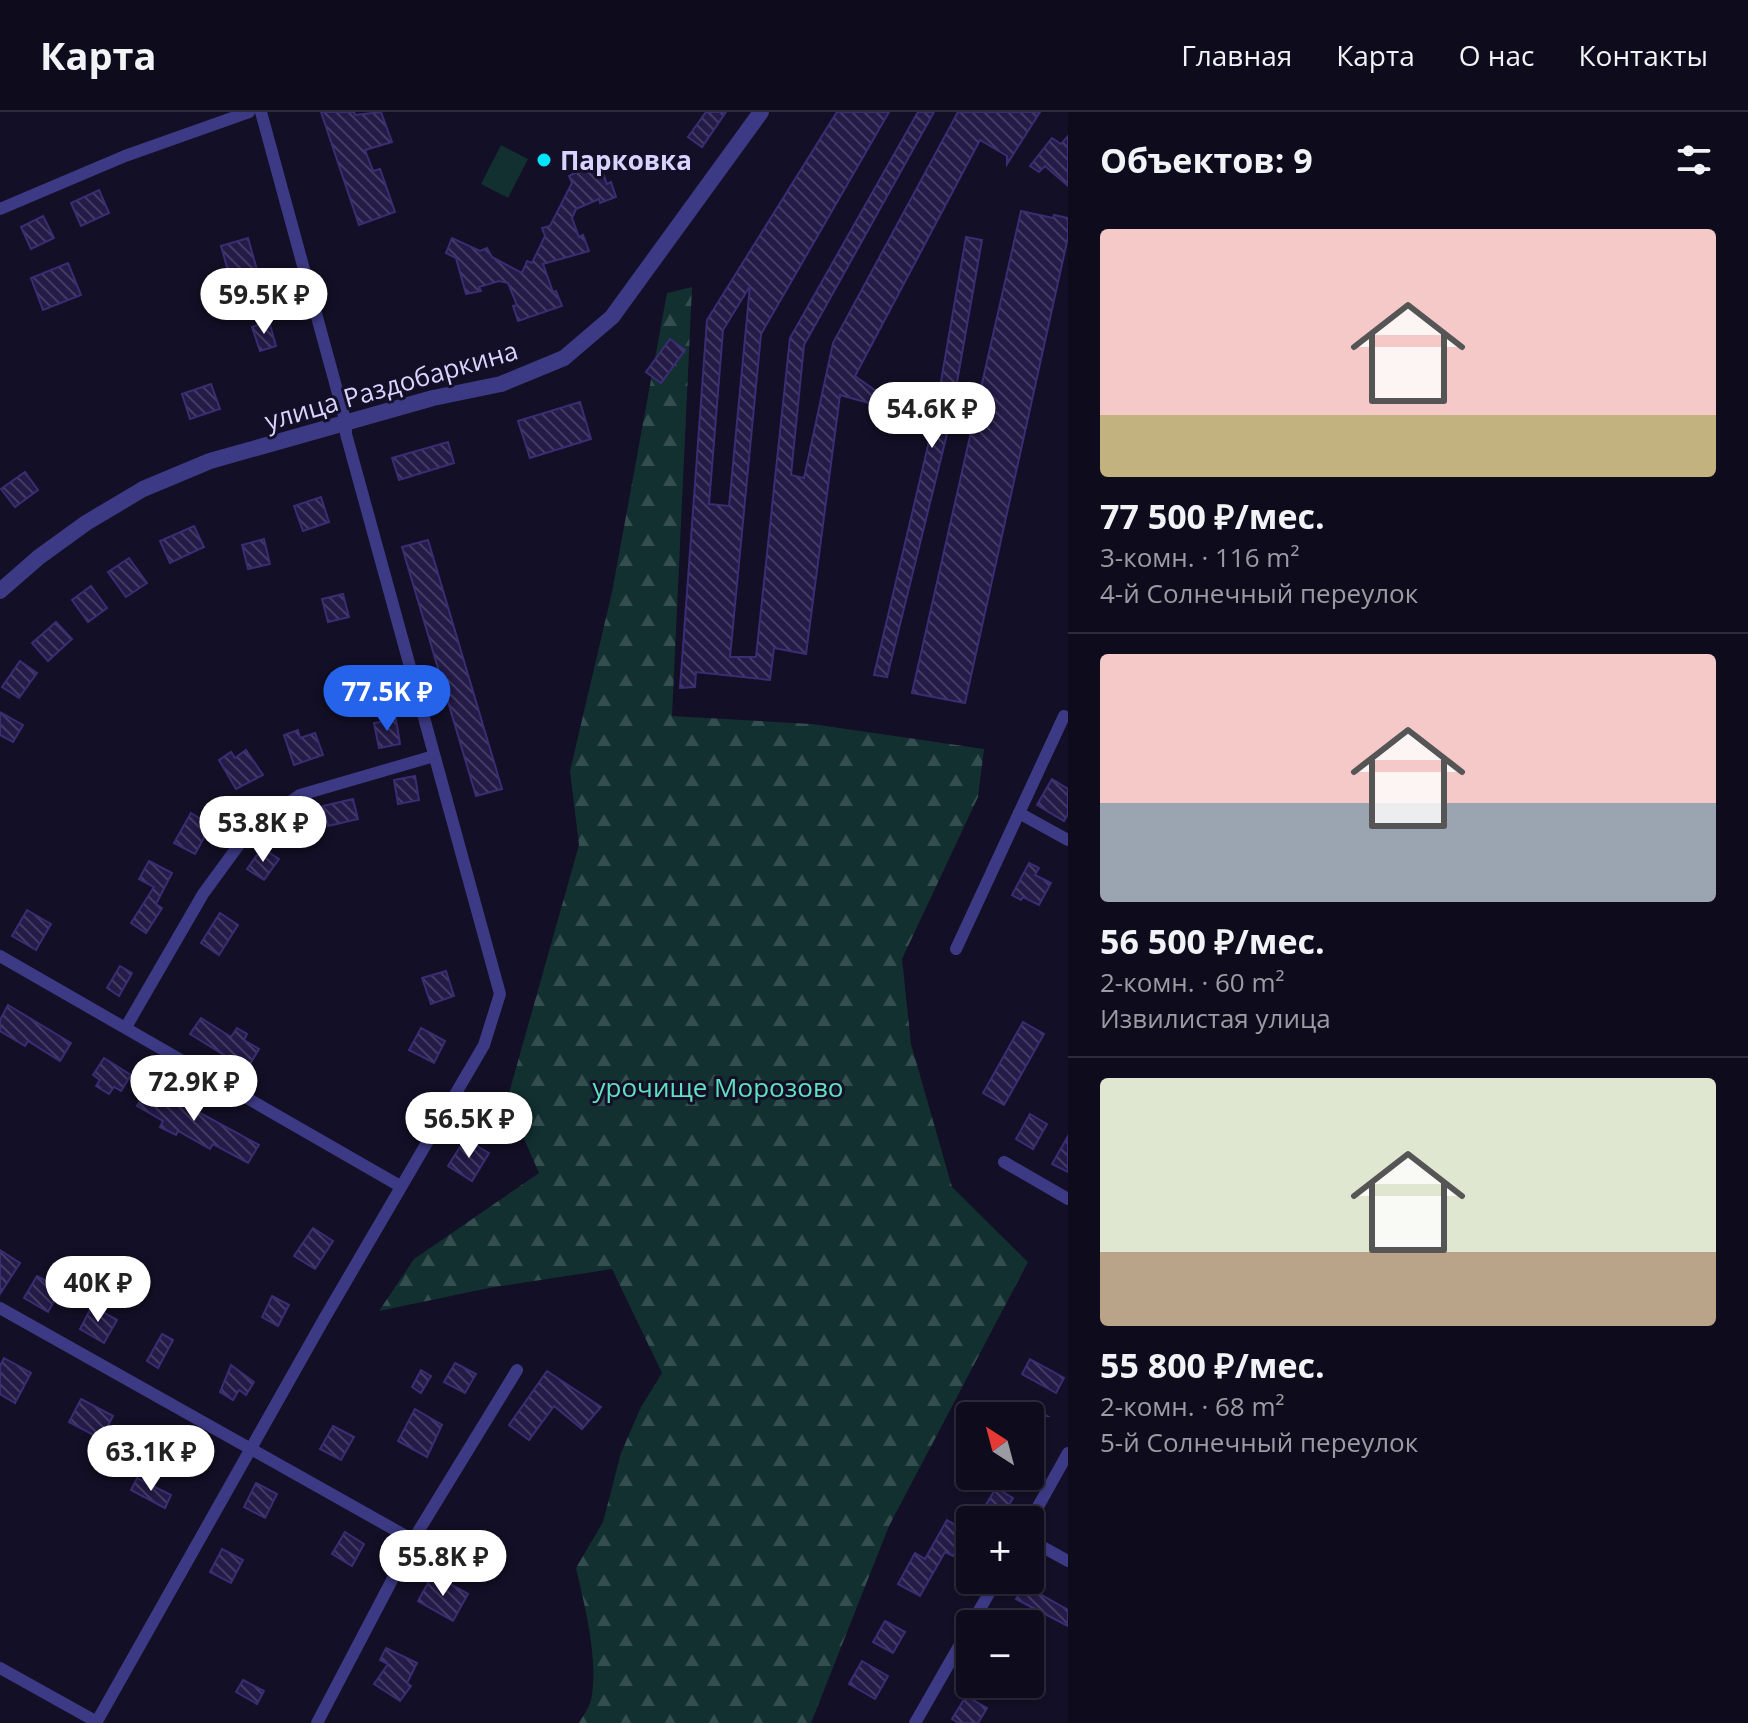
<!DOCTYPE html>
<html lang="ru">
<meta charset="utf-8">
<style>
body{margin:0;font-family:"Open Sans",sans-serif;background:#171425;color:#f1f3f6;height:100vh;display:flex;flex-direction:column;font-size:30px;white-space:nowrap}
*{box-sizing:border-box;margin:0}
p{font-size:26px;color:#9b9ba3}
.icon{flex:none;width:44px;height:44px;fill:none;stroke:currentColor;stroke-width:2;stroke-linecap:round;stroke-linejoin:round}
.map{position:relative;flex:1;overflow:hidden}
.panel{display:flex;flex-direction:column;background:#0e0b1c;width:680px}
.panel>*{flex:none}
.needle{width:52px;rotate:324deg}
.buttons{position:absolute;left:956px;top:1290px;display:grid;gap:16px}
.buttons a{display:grid;place-items:center;width:88px;height:88px;border-radius:8px;background:#0e0b1c;box-shadow:0 2px 6px #0004,0 0 0 2px #2e2b3b;font-size:40px}
.price{position:absolute;translate:-50% -68px;padding:0 18px;border-radius:28px;background:#fff;color:#222;font-size:26px;line-height:52px;filter:drop-shadow(0 2px 4px #0008)}
.price::after{content:'';position:absolute;left:50%;top:48px;width:24px;height:18px;margin-left:-12px;background:inherit;clip-path:polygon(0 0,100% 0,50% 100%)}
.price.current{background:#2563eb;color:#fff}
ul{padding:0;list-style:none}
li{display:grid;align-content:center;gap:16px;height:424px;padding:0 32px}
li+li{border-top:2px solid #2e2b3b}
li span{display:grid;place-items:center;height:248px;border-radius:8px;color:#555}
li>.icon{margin-inline-start:auto}
span .icon{width:144px;height:144px;fill:#fffc;stroke-width:1}
li b{font-size:34px}
h2{display:flex;justify-content:space-between;align-items:center;height:96px;padding:0 32px;font-size:34px}
header{display:flex;align-items:center;gap:48px;box-sizing:border-box;height:112px;padding:0 40px;background:#0e0b1c;border-bottom:2px solid #2e2b3b}
header strong{font-size:38px}
nav{display:flex;gap:44px;margin-inline-start:auto;font-size:28px}
main{display:flex;flex:1;min-height:0}
.map>svg:first-child{display:block}
.forest{fill:url(#forest-firs)}
.park{fill:#12302f}
.building{fill:url(#building-back-hatch);stroke:#3b2d73;stroke-width:2;fill-rule:evenodd}
.lines{fill:none;stroke-linecap:round;stroke-linejoin:round}
.minor{stroke:#3d3a85;stroke-width:12}
.tertiary{stroke:#3d3a85;stroke-width:16}
.poi-dot{fill:#00e5ff;stroke:#130f26;stroke-width:3}
.labels{text-anchor:middle;dominant-baseline:central;stroke-width:6;stroke-linejoin:round;paint-order:stroke}
.poi-label{font-size:26px;font-weight:bold;fill:#d9d4ff;stroke:#130f26;text-anchor:start}
.street-label{font-size:26px;fill:#d9d4ff;stroke:#130f26}
.park-label{font-size:26px;fill:#5fe0c0;stroke:#130f26}
</style>
<header>
<strong>Карта</strong>
<nav><a>Главная</a><a>Карта</a><a>О нас</a><a>Контакты</a></nav>
</header>
<main>
<div class="map">
<svg width="1068" height="1611" viewBox="0 0 1068 1611">
<defs>
<pattern id="forest-firs" width="22" height="20" patternUnits="userSpaceOnUse" patternTransform="scale(2)"><rect width="22" height="20" fill="#12302f"/><path d="M5 1l3.5 6h-7zM16 11l3.5 6h-7z" fill="#344d4e"/></pattern>
<pattern id="building-back-hatch" width="6" height="6" patternUnits="userSpaceOnUse" patternTransform="scale(2)"><rect width="6" height="6" fill="#241b47"/><path d="M-1 5l2 2M0 0l6 6M5-1l2 2" fill="none" stroke="#433b63"/></pattern>
</defs>
<rect width="100%" height="100%" fill="#130f26"/>
<path class="forest" d="M 692,175 L 672,604 L 812,612 L 984,637 L 978,685 L 902,847 L 911,932 L 952,1075 L 1028,1150 L 889,1414 L 811,1611 L 579,1611 C 583,1604 589,1596 591,1588 C 599,1549 585,1495 576,1456 L 603,1410 L 621,1341 L 641,1295 L 662,1261 L 612,1157 L 489,1176 L 379,1199 L 414,1147 L 539,1061 L 507,988 L 579,733 L 570,659 L 612,480 L 667,181 Z"/>
<polygon class="park" points="501,33 528,47 508,86 481,72"/>
<g class="building">
<polygon points="321,0 354,0 355,3 381,0 392,30 365,38 373,59 380,57 395,100 359,113"/>
<polygon points="706,0 726,0 702,35 688,25"/>
<path d="M 837,0 L 889,0 L 761,222 L 730,545 L 756,545 L 790,226 L 918,0 L 934,0 L 804,233 L 791,363 L 804,366 L 833,231 L 958,0 L 1040,0 L 1007,52 L 1007,44 L 980,28 L 855,264 L 876,279 L 869,291 L 840,283 L 806,542 L 774,536 L 770,568 L 696,560 L 695,575 L 680,576 L 707,208 ZM 750,174 L 729,394 L 709,392 L 723,218 Z"/>
<polygon points="1068,24 1068,74 1045,54 1039,60 1030,54 1052,26 1061,32"/>
<polygon points="586,45 599,51 607,72 611,70 616,85 600,91 599,87 576,97 572,106 579,125 583,123 589,139 543,152 553,180 556,179 562,194 518,209 513,194 517,193 508,171 499,169 479,175 481,179 466,182 456,146 446,141 452,126 480,139 487,136 492,145 522,161 527,149 532,151 545,124 542,116 550,114 572,71 569,64 577,60"/>
<polygon points="99,78 109,101 81,114 71,91"/>
<polygon points="1021,99 1053,106 1054,103 1068,106 1068,125 965,591 912,581"/>
<polygon points="43,104 54,126 31,137 21,115"/>
<polygon points="966,125 982,128 950,310 887,565 874,563 935,304"/>
<polygon points="248,126 259,165 243,170 241,163 230,166 221,134"/>
<polygon points="68,151 81,183 43,198 31,166"/>
<polygon points="269,209 276,234 260,239 252,215"/>
<polygon points="670,227 685,238 661,271 646,260"/>
<polygon points="211,272 220,297 190,307 182,282"/>
<polygon points="580,290 591,327 530,346 518,309"/>
<polygon points="448,330 454,351 399,368 392,346"/>
<polygon points="25,360 38,378 15,395 1,377"/>
<polygon points="321,385 329,410 303,419 294,394"/>
<polygon points="194,414 204,435 170,451 160,429"/>
<polygon points="264,427 270,452 248,457 242,433"/>
<polygon points="428,428 502,677 476,684 402,435"/>
<polygon points="129,446 147,471 126,485 108,460"/>
<polygon points="91,474 107,496 88,510 72,488"/>
<polygon points="343,482 349,505 328,510 322,487"/>
<polygon points="56,510 72,527 48,549 32,531"/>
<polygon points="20,549 37,561 19,586 2,575"/>
<polygon points="0,600 23,613 13,630 0,623"/>
<polygon points="396,607 400,632 379,636 374,611"/>
<polygon points="298,618 300,626 315,621 323,643 294,653 284,623"/>
<polygon points="246,638 263,663 236,677 219,648 231,640 235,646"/>
<polygon points="415,664 419,688 398,692 394,668"/>
<polygon points="1052,667 1068,677 1068,702 1064,709 1037,693"/>
<polygon points="353,687 358,707 328,714 323,694"/>
<polygon points="191,701 211,713 195,742 174,731"/>
<polygon points="262,736 279,747 264,768 247,757"/>
<polygon points="149,749 172,761 156,792 162,796 146,821 131,811 154,775 139,767"/>
<polygon points="1029,751 1039,756 1035,763 1051,771 1039,793 1023,785 1021,788 1012,783"/>
<polygon points="27,798 51,812 36,838 12,824"/>
<polygon points="220,801 238,813 219,843 201,831"/>
<polygon points="120,854 132,861 119,884 107,876"/>
<polygon points="446,859 454,884 431,892 422,866"/>
<polygon points="8,893 71,931 60,949 28,929 25,934 0,919 0,908"/>
<polygon points="201,906 231,925 237,916 247,922 244,928 259,937 247,957 190,922"/>
<polygon points="1023,910 1044,922 1004,993 983,981"/>
<polygon points="421,916 445,929 434,951 409,938"/>
<polygon points="104,946 131,963 121,979 114,975 109,982 96,974 100,968 93,963"/>
<polygon points="150,971 176,986 178,981 194,989 191,996 259,1033 248,1051 213,1032 210,1037 178,1019 176,1023 160,1015 163,1009 137,994"/>
<polygon points="1030,1002 1047,1012 1033,1037 1016,1027"/>
<polygon points="1068,1024 1068,1060 1052,1052"/>
<polygon points="465,1027 489,1041 472,1069 448,1054"/>
<polygon points="313,1116 333,1129 315,1157 294,1144"/>
<polygon points="0,1138 20,1151 0,1182"/>
<polygon points="37,1164 61,1177 48,1200 24,1186"/>
<polygon points="272,1184 289,1193 278,1214 262,1205"/>
<polygon points="92,1194 117,1208 104,1231 80,1217"/>
<polygon points="162,1222 173,1228 158,1256 147,1249"/>
<polygon points="4,1246 31,1261 15,1291 0,1282 0,1254"/>
<polygon points="1030,1247 1064,1266 1056,1281 1022,1262"/>
<polygon points="455,1251 476,1262 465,1281 444,1270"/>
<polygon points="231,1253 254,1270 246,1283 239,1278 233,1288 220,1280"/>
<polygon points="421,1258 431,1264 421,1281 412,1275"/>
<polygon points="547,1259 601,1295 582,1317 554,1294 529,1328 509,1313"/>
<polygon points="81,1287 113,1304 101,1327 69,1310"/>
<polygon points="1022,1290 1047,1304 1014,1304"/>
<polygon points="415,1297 442,1313 427,1345 398,1329"/>
<polygon points="333,1314 354,1325 341,1348 320,1337"/>
<polygon points="137,1366 171,1383 165,1396 131,1378"/>
<polygon points="256,1371 277,1382 265,1406 244,1395"/>
<polygon points="996,1376 1013,1386 1001,1406 984,1396"/>
<polygon points="947,1408 967,1420 953,1444 945,1440 920,1484 898,1472 915,1441 925,1447"/>
<polygon points="345,1420 364,1432 352,1454 332,1442"/>
<polygon points="222,1437 243,1448 231,1471 210,1460"/>
<polygon points="433,1462 468,1482 453,1509 418,1489"/>
<polygon points="1024,1473 1068,1498 1068,1514 1016,1487"/>
<polygon points="885,1509 905,1520 893,1541 873,1530"/>
<polygon points="386,1536 417,1551 407,1571 411,1574 400,1589 374,1572 388,1552 380,1548"/>
<polygon points="862,1549 888,1564 875,1587 849,1572"/>
<polygon points="243,1568 264,1579 257,1592 236,1580"/>
<polygon points="966,1584 987,1596 978,1611 959,1611 952,1607"/>
</g>
<g class="lines">
<g class="minor">
<polyline points="0,97 125,44 249,0"/>
<polyline points="1019,701 1068,728"/>
<polyline points="956,837 1064,604"/>
<polyline points="0,844 400,1074"/>
<polyline points="126,915 203,782 249,719 300,683 434,644"/>
<polyline points="1004,1050 1068,1087"/>
<polyline points="0,1196 413,1428"/>
<polyline points="1030,1409 1068,1341"/>
<polyline points="1030,1428 1068,1449"/>
<polyline points="971,1512 997,1468"/>
<polyline points="0,1556 97,1610"/>
<polyline points="96,1611 324,1207 484,933 500,882 346,322 346,311 261,0"/>
<polyline points="317,1611 413,1428 517,1258"/>
<polyline points="915,1611 970,1515"/>
</g>
<polyline class="tertiary" points="0,479 39,445 86,411 143,377 210,349 433,286 501,272 564,246 612,205 761,0"/>
</g>
<circle class="poi-dot" cx="544" cy="48" r="8"/>
<g class="labels">
<g class="poi-label">
<text x="560" y="48">Парковка</text>
</g>
<g class="street-label">
<text transform="translate(391 273) rotate(-16)">улица Раздобаркина</text>
</g>
<g class="park-label">
<text x="718" y="975">урочище Морозово</text>
</g>
</g>
</svg>
<div class="buttons">
<a><svg class="needle" viewBox="-14 -14 28 28"><path d="M0-13l5 13h-10z" fill="#e53935"/><path d="M0 13l5-13h-10z" fill="#9b9ba3"/></svg></a>
<a>+</a>
<a>−</a>
</div>
<b class="price" style="left:264px;top:224px">59.5K ₽</b>
<b class="price" style="left:932px;top:338px">54.6K ₽</b>
<b class="price current" style="left:387px;top:621px">77.5K ₽</b>
<b class="price" style="left:263px;top:752px">53.8K ₽</b>
<b class="price" style="left:194px;top:1011px">72.9K ₽</b>
<b class="price" style="left:469px;top:1048px">56.5K ₽</b>
<b class="price" style="left:98px;top:1212px">40K ₽</b>
<b class="price" style="left:151px;top:1381px">63.1K ₽</b>
<b class="price" style="left:443px;top:1486px">55.8K ₽</b>
</div>
<section class="panel">
<h2>Объектов: 9<svg class="icon" aria-label="filters" viewBox="0 0 24 24"><path d="M4 7h16M4 17h16"/><circle cx="9" cy="7" r="2"/><circle cx="15" cy="17" r="2"/></svg></h2>
<ul>
<li><span style="background:linear-gradient(#f6c9c9 75%,#c2b280 0)"><svg class="icon" aria-label="home" viewBox="0 0 24 24"><path d="M3 11l9-7 9 7M6 9v11h12V9"/></svg></span><div><b>77 500 ₽/мес.</b><p>3-комн. · 116 m²</p><p>4-й Солнечный переулок</p></div></li>
<li><span style="background:linear-gradient(#f6c9c9 60%,#9aa5b1 0)"><svg class="icon" aria-label="home" viewBox="0 0 24 24"><path d="M3 11l9-7 9 7M6 9v11h12V9"/></svg></span><div><b>56 500 ₽/мес.</b><p>2-комн. · 60 m²</p><p>Извилистая улица</p></div></li>
<li><span style="background:linear-gradient(#dfe7d0 70%,#b9a48a 0)"><svg class="icon" aria-label="home" viewBox="0 0 24 24"><path d="M3 11l9-7 9 7M6 9v11h12V9"/></svg></span><div><b>55 800 ₽/мес.</b><p>2-комн. · 68 m²</p><p>5-й Солнечный переулок</p></div></li>
</ul>
</section>
</main>
